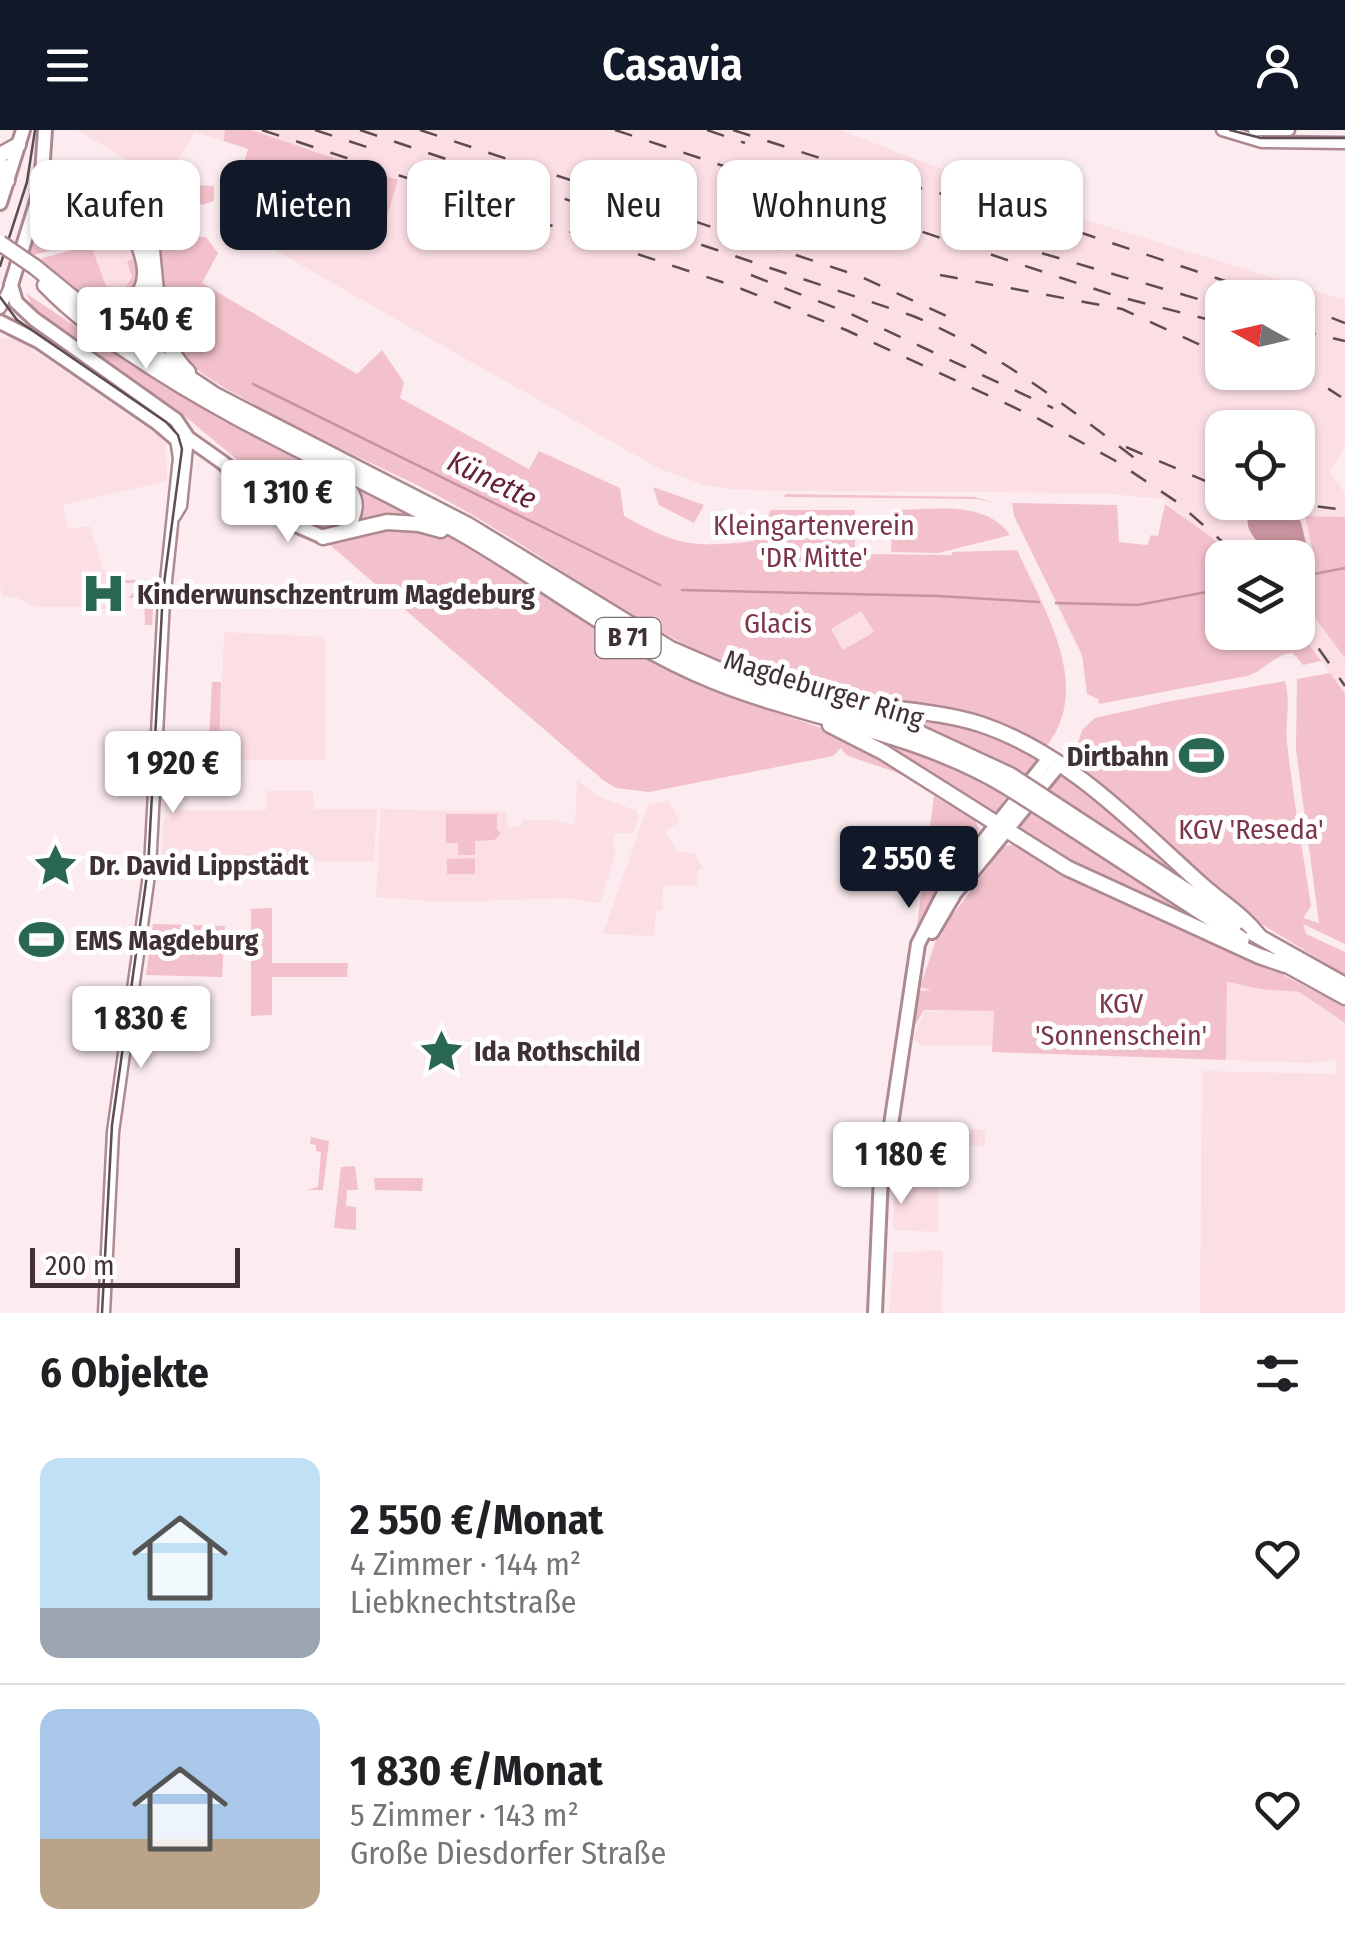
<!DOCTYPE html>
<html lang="de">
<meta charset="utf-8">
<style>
body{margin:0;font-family:"Fira Sans Condensed",sans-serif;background:#f6f6f6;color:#202124;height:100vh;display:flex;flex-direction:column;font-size:38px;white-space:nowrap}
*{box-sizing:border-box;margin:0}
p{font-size:32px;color:#757577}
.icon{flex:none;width:55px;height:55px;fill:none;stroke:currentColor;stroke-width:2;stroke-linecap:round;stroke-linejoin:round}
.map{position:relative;height:1183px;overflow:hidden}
.drawer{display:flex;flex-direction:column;background:#fff;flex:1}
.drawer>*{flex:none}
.banner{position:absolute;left:30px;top:30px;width:1285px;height:90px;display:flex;gap:20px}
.needle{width:65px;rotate:278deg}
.tools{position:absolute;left:1205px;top:150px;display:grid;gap:20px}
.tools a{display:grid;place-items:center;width:110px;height:110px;border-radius:20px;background:#fff;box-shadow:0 2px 8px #0004;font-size:50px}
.scale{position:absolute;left:30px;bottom:25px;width:210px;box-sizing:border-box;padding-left:10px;border:5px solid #403134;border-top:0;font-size:28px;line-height:35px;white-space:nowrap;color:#403134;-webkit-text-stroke:8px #fefefe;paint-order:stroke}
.price{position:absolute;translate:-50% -85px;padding:0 22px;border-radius:10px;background:#fff;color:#222;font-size:32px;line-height:65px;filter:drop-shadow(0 2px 5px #0008)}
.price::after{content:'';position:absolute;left:50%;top:60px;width:30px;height:22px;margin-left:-15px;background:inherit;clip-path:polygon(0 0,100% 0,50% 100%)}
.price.on{background:#111827;color:#fff}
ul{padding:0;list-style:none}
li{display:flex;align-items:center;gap:30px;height:250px;padding:0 40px}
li+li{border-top:2px solid #e0e0e0}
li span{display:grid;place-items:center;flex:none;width:280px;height:200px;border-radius:20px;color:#555}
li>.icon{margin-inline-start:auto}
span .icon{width:120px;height:120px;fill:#fffc;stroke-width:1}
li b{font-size:42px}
h2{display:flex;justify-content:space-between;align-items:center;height:120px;padding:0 40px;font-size:42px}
.chip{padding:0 35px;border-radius:20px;background:#fff;box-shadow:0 2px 8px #0004;font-size:35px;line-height:90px}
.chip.on{background:#111827;color:#fff}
header{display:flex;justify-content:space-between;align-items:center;height:130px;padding:0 40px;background:#111827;color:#fff;font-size:45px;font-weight:600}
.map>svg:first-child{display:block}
.built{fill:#fcdfe4;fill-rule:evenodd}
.green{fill:#f3c1cb;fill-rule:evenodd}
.water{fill:#c8939e}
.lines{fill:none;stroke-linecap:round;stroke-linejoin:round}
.stream{stroke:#c8939e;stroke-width:2.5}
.tertiary-casing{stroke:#ad8990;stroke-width:15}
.secondary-casing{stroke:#ad8990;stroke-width:18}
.trunk-casing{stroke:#ad8990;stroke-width:19}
.tertiary{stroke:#fff;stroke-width:10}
.secondary{stroke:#fff;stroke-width:12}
.trunk{stroke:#fff;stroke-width:14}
.tram{stroke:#5d4d50;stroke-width:2.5}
.rail{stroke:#5d4d50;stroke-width:2.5;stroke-dasharray:18 18;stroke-linecap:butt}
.trunk-bridge-casing{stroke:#ad8990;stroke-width:19;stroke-linecap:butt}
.trunk-bridge{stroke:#fff;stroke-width:14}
.labels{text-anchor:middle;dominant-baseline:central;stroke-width:10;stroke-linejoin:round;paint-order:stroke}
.shield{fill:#fefefe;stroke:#796e71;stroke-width:2.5}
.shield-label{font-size:25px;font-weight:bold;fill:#403134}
.park-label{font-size:28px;fill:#7b3749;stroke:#fefefe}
.poi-label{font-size:28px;font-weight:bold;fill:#403134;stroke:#fefefe;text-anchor:start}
.street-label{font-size:28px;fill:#403134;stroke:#fefefe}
.water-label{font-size:30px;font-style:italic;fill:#632235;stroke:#fefefe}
</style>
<header><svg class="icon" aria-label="menu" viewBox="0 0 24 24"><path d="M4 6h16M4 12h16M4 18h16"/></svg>Casavia<svg class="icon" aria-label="person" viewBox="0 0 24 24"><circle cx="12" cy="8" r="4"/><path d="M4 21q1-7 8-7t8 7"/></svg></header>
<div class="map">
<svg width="1345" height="1183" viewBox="0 0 1345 1183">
<rect width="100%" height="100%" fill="#fcecef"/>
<g class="built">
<path d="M 77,0 L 840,0 L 1025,71 L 1345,170 L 1345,316 L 1330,342 L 1345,363 L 1345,387 L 1305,386 L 1314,426 L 1311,436 L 1298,438 L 1298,428 L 1231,427 L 1163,369 L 1098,363 L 783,361 L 732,359 L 704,355 L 658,338 L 248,105 L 257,91 L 329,115 L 341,79 L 324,73 L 324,67 L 247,42 L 254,21 L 195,2 L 165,52 ZM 1222,168 L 1298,168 L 1298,242 L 1222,242 ZM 1222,298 L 1298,298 L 1298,372 L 1222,372 Z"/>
<polygon points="107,112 120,115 128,112 137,126 126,157 114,164 106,156 91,115"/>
<polygon points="13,206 160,307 166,316 167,351 63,375 68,399 90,396 103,439 123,452 123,481 79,477 36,477 15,467 3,466 0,457 0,209"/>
<polygon points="1298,465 1345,528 1345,564 1298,500"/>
<polygon points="861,481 874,502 844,520 831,499"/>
<polygon points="224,502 325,507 325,630 219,630"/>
<polygon points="577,649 597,666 637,681 639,687 633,703 615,703 612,715 616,722 600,773 569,768 445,772 376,767 381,679 506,682 507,697 521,697 522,690 554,690 575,695"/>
<polygon points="267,661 313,661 314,679 377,679 374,731 161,731 164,689 169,689 170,680 266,680"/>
<polygon points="669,670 680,692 665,700 677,722 695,723 703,739 698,740 697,756 663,755 662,781 656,781 654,806 603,804 648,675"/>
<polygon points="1227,853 1300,863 1345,893 1345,1183 1200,1183 1202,941 1336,944 1336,929 1311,933 1226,930"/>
<polygon points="925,881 994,881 992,916 922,916 913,909"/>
<polygon points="903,996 985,1000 985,1016 939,1018 938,1102 893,1100 896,1016"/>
<polygon points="943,1121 942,1183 889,1183 894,1122"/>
</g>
<g class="green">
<polygon points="225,0 251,0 398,50 387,86 333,67 330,75 324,73 324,67 248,42 244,51 239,49 248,19 224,11"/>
<polygon points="237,52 249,55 248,59 252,61 246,80 251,80 245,94 241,92 238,99 224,91"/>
<polygon points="197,55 214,56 214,71 202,75 190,68"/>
<polygon points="54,64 52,71 70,84 76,77 120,107 106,106 29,126 26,124 43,72"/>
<path d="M 175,106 L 206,107 L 218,123 L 202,153 L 357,244 L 382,220 L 404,252 L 400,268 L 529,339 L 539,321 L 620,358 L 624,386 C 677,416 695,418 754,411 L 771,380 L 855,380 L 855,424 L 952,425 L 952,422 L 1017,420 C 1044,480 1094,556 1046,617 C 998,603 949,583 900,574 C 838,562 775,557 716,530 C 610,481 519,405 415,354 C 357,326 300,301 245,269 C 223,257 199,245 183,225 C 160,197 160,152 155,116 ZM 861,481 L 874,502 L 843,520 L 831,499 Z"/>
<path d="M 91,115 L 106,156 L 114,163 L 126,157 L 132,146 L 127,132 L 137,126 L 139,152 C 104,196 71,156 37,132 L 43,128 Z"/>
<polygon points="148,152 176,234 102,183"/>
<polygon points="26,163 160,254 338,352 347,361 352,381 339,399 325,403 181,283 34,180"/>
<polygon points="653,357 704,375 694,393 659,375"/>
<polygon points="356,359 415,388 357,394"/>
<polygon points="785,364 975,367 995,373 977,369 784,367"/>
<path d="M 1012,373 L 1117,375 L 1119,412 L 1147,415 L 1151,405 L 1158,406 L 1165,374 L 1210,406 L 1231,427 L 1222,428 L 1222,502 L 1298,502 L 1298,500 L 1321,531 L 1303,535 L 1293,523 C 1277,522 1265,541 1247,546 L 1099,574 L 1098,569 L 1087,564 L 1082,525 L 1014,386 Z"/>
<path d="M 893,380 C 932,380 985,369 1010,405 L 938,423 L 891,422 Z"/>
<polygon points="1305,386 1345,387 1345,528 1298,465 1298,438 1311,436 1314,426"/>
<polygon points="387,395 446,404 680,545 722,564 839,604 911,643 901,644 846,625 841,618 833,626 649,662 616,658 603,650 330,415 338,409"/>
<polygon points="124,450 155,450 152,495 145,495 144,468 129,468 132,463 147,463 148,468 152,468 153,453 124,453"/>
<path d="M 1330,543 L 1345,564 L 1345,814 L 1303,794 L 1306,804 L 1345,822 L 1345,845 L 1255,790 L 1193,742 L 1123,673 L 1077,643 L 1072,632 L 1082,600 L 1095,588 L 1166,572 L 1285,551 C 1291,571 1285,592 1287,613 C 1293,667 1303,722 1311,776 L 1303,788 L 1319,793 L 1296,620 L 1297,549 Z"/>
<polygon points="212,552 221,552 219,630 208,630"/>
<polygon points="881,583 937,590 991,603 1038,628 1038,632 1026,646 995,629"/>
<polygon points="849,598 976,645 1007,665 994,685"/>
<polygon points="1059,647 1066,647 1107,675 1207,769 1048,661"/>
<polygon points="934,666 975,690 979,700 941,752 917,796"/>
<polygon points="1032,680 1215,799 1048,722 1017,699"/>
<polygon points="446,684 497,684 497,699 501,704 494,710 475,711 475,725 458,725 458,713 446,713"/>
<polygon points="1011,715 1021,716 1224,814 1345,877 1345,893 1299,862 1260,859 1227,852 1226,930 992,922 994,881 924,880 914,897 919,861 931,860 920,857 936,810 943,803 940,802 1004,716"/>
<polygon points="475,728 475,744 447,744 447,729"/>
<polygon points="272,778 272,833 348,833 347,847 272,847 272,885 251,886 251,779"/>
<polygon points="153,794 225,796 222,847 146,845"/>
<polygon points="311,1007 329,1011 323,1060 307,1060 318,1057 321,1022 316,1021 316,1015 310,1014"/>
<polygon points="355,1036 358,1060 347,1060 346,1076 356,1077 356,1100 334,1098 341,1037"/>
<polygon points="374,1048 423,1048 422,1061 375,1060"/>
</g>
<path class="water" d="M 1267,379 L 1295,384 L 1301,392 L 1309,427 L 1306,434 L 1298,436 L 1298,428 L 1273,427 C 1262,415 1242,402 1249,384 Z"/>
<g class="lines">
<g class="stream">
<polyline points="253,254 660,455"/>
<polyline points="1298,447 1345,438"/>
<polyline points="682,460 937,466 1039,472"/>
<polyline points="1056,473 1138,475 1222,459"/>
</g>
<defs>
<g id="tertiary">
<polyline points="1222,0 1262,12 1345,13"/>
<polyline points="1254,0 1289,0"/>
<polyline points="0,178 11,155"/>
<polyline points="175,386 181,376 188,308"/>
<polyline points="104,1183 113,1002 150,738 164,470 179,328 176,309"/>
</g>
<g id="secondary">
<polyline points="45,0 41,58 11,155 16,172 34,189 176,290 188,308 222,332 298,396 323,407"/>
<polyline points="45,36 64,60 138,112"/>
<polyline points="0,73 23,0"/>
<polyline points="0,192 40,212 156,292 176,309 188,308"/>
<polyline points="1030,652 1049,628"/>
<polyline points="1040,658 1059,635"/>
<polyline points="932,802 955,763 1027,675"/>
<polyline points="875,1183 882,1023 891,995 918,814 947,757 1017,669"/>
</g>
<g id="trunk">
<polyline points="0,25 18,15"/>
<polyline points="0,33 7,51"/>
<path d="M 151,110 C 156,152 155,212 188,242"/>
<polyline points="35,137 89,181 215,265 468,395 671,519 752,554 913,600 1010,645"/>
<path d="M 45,155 C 74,185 99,202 133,225 C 236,295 350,342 459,402 C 544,450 621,514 713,551 C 809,590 913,601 1004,655"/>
<path d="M 89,174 C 113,185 144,174 145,144 C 146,133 141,122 138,112"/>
<path d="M 336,347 C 358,364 360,378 345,401"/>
<polyline points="323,407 387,392 419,394 441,400"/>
<path d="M 851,573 C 893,580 939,581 980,594 C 1068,623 1135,695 1202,755 C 1222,773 1243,785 1259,806"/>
<polyline points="830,595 883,622 1067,738 1259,826 1285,835"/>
<polyline points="1056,675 1236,793"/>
<polyline points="1050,684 1242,809"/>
<polyline points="1254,804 1345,855"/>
<polyline points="1278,830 1345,867"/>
</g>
</defs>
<use href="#tertiary" class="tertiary-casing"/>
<use href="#secondary" class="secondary-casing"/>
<use href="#trunk" class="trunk-casing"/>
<use href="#tertiary" class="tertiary"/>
<use href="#secondary" class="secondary"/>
<use href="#trunk" class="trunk"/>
<g class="tram">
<polyline points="1230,0 1261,8 1345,8"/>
<polyline points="0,136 27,52 35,0"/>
<polyline points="0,167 17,190 166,292 178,305 182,319 163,461 148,738 112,995 102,1183"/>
</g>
<g class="rail">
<polyline points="262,0 734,156 846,200 1035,287 1114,330 1177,372 1241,428"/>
<polyline points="315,0 376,20"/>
<path d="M 360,0 L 913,186 C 996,221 1065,275 1137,330"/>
<polyline points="420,0 859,146 955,190"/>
<polyline points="615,0 1116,166 1222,193"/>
<polyline points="707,0 745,13"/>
<polyline points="733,0 882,48 1055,94 1276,168"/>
<polyline points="973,103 1222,176"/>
<polyline points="751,145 851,184 1053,278"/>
<polyline points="940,145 1122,179 1222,225"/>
<polyline points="1298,175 1345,193"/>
<polyline points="1298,200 1345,211"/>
<polyline points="1298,239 1341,267"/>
<polyline points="1249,242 1258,248"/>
<polyline points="1126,317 1222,358"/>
<polyline points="1282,372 1345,380"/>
<polyline points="1298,489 1345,556"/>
</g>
<defs>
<g id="trunk-bridge">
<polyline points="0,113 35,137"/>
<polyline points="1010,645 1056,675"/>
<polyline points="1004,655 1050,684"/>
</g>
</defs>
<use href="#trunk-bridge" class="trunk-bridge-casing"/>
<use href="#trunk-bridge" class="trunk-bridge"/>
</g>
<defs>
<symbol id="hospital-bare" viewBox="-9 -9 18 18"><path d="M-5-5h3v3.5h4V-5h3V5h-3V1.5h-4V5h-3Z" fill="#296754" stroke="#fefefe" stroke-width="2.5" paint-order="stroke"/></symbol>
<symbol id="stadium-bare" viewBox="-9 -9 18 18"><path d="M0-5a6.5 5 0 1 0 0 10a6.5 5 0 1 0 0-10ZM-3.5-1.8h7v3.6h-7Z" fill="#296754" stroke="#fefefe" stroke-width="2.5" paint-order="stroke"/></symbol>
<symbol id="sight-bare" viewBox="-9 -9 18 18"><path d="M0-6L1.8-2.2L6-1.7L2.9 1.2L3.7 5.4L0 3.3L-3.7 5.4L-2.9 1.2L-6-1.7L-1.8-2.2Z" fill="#296754" stroke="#fefefe" stroke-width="2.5" paint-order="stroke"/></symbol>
</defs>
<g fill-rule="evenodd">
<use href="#hospital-bare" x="72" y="432" width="63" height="63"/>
<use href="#stadium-bare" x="1170" y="594" width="63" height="63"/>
<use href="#sight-bare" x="24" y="704" width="63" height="63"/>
<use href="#stadium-bare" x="10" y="778" width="63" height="63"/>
<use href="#sight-bare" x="410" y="890" width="63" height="63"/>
</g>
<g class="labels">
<rect class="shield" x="595.5" y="488" width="65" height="40" rx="8"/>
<g class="shield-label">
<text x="628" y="508">B 71</text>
</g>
<g class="park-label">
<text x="814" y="395">Kleingartenverein<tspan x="814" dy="32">'DR Mitte'</tspan></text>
<text x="778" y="493">Glacis</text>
<text x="1251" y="699">KGV 'Reseda'</text>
<text x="1121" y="873">KGV<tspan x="1121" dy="32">'Sonnenschein'</tspan></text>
</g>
<g class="poi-label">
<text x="137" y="464">Kinderwunschzentrum Magdeburg</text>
<text x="1169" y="626" text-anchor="end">Dirtbahn</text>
<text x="89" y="735">Dr. David Lippstädt</text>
<text x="75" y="810">EMS Magdeburg</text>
<text x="474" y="921">Ida Rothschild</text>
</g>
<g class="street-label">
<text transform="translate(824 559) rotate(17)">Magdeburger Ring</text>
</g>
<g class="water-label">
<text transform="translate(492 350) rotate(26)">Künette</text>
</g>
</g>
</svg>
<div class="tools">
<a><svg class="needle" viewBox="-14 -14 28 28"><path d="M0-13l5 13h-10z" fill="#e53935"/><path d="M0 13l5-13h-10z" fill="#757577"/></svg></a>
<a><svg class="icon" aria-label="locate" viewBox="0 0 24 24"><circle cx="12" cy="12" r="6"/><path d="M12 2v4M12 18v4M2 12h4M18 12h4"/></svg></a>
<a><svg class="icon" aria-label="layers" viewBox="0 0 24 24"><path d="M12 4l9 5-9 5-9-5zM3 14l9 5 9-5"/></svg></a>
</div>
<div class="scale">200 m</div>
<b class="price" style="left:146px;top:242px">1 540 €</b>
<b class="price" style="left:288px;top:415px">1 310 €</b>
<b class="price" style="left:173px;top:686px">1 920 €</b>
<b class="price on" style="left:909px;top:781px">2 550 €</b>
<b class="price" style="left:141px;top:941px">1 830 €</b>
<b class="price" style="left:901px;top:1077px">1 180 €</b>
<div class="banner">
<a class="chip">Kaufen</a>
<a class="chip on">Mieten</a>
<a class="chip">Filter</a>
<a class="chip">Neu</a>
<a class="chip">Wohnung</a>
<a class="chip">Haus</a>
</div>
</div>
<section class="drawer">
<h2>6 Objekte<svg class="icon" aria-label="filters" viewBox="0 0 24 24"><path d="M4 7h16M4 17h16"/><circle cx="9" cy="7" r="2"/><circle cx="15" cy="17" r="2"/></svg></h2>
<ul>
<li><span style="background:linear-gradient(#bfe0f5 75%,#9aa5b1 0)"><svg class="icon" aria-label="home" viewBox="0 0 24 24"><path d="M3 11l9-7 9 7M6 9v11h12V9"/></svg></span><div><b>2 550 €/Monat</b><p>4 Zimmer · 144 m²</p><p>Liebknechtstraße</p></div><svg class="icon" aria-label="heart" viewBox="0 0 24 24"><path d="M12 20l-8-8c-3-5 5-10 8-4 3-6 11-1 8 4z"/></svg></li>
<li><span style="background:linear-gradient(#a9c7e8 65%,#b9a48a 0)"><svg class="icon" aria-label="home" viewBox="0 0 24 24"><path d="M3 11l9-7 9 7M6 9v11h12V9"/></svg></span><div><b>1 830 €/Monat</b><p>5 Zimmer · 143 m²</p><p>Große Diesdorfer Straße</p></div><svg class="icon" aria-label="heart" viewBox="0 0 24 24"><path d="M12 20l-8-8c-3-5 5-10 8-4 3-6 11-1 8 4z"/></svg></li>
</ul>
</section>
